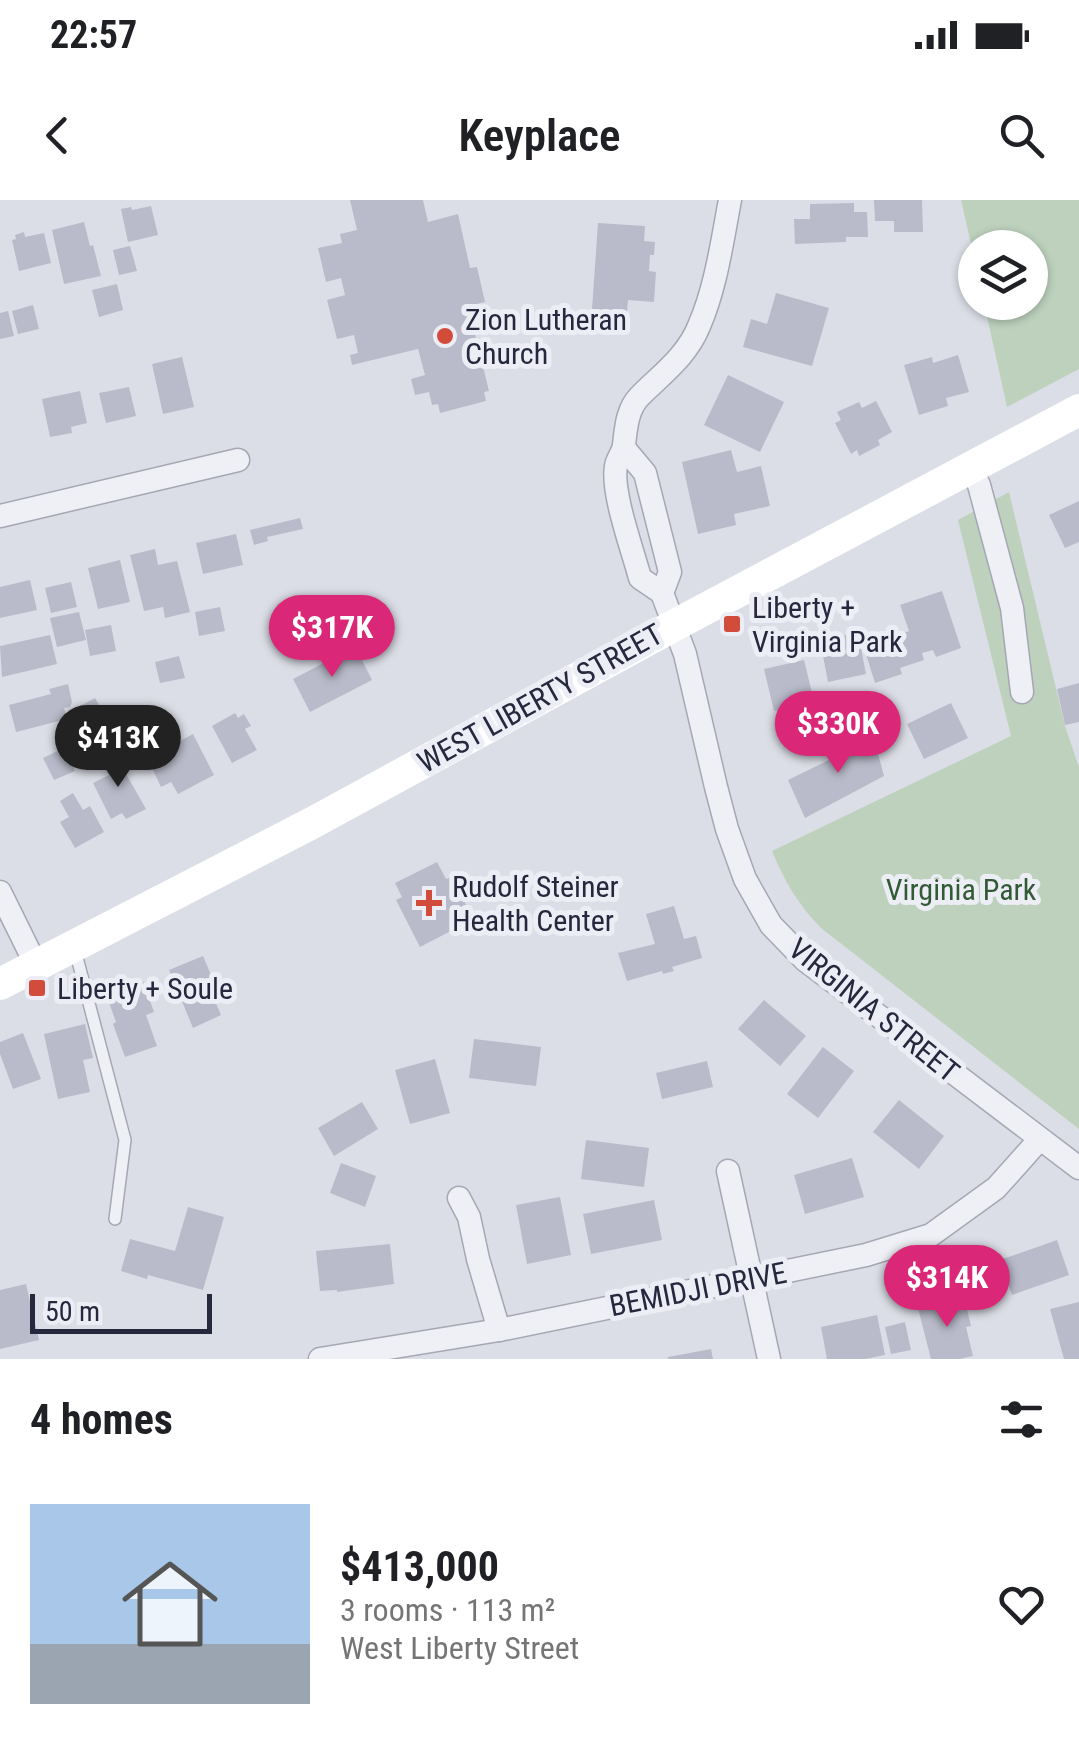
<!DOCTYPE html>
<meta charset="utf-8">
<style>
body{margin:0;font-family:"Roboto Condensed",sans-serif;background:#f2f2f2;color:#202124;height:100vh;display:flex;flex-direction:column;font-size:38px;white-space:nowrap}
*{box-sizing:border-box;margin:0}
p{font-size:32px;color:#757577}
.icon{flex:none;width:55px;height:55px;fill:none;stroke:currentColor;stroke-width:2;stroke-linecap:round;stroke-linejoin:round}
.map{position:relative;height:1159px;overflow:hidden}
.details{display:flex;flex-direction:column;background:#fff;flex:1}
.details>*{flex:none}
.buttons{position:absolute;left:958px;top:30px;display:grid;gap:20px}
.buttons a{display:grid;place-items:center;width:90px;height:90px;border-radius:50%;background:#fff;box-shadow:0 2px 8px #0004;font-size:50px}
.scale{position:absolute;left:30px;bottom:25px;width:182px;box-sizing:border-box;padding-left:10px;border:5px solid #26283e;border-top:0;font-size:28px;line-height:35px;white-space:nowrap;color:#26283e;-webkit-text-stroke:8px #ecedf5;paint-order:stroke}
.price{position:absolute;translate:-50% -85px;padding:0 22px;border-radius:35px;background:#db2777;color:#fff;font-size:32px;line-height:65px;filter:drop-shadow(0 2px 5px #0008)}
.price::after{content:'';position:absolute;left:50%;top:60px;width:30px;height:22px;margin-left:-15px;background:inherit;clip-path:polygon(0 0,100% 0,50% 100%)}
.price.selected{background:#222;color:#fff}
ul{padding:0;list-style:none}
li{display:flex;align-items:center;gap:30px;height:250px;padding:0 30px}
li+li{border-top:2px solid #e0e0e0}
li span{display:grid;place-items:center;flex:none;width:280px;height:200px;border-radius:0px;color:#555}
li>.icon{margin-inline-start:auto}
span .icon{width:120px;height:120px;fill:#fffc;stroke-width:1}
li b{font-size:42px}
h2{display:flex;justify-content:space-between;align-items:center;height:120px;padding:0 30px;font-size:42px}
.status{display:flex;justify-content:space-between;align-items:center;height:70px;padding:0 50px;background:#fff;direction:ltr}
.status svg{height:28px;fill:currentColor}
header{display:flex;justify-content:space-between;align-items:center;height:130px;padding:0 30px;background:#fff;font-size:45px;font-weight:600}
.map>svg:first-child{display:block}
.green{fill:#bdd1bd}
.building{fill:#b9bbca}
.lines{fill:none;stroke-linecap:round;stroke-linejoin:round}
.lane-casing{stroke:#a5a7b4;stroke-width:14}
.street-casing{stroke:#a5a7b4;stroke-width:25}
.lane{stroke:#eff0f5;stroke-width:11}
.street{stroke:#eff0f5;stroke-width:22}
.secondary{stroke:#fff;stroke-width:32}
.poi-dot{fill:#d24c3c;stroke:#ecedf5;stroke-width:4}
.labels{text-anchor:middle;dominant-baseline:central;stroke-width:10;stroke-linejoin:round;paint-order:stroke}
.poi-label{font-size:30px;fill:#26283e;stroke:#ecedf5;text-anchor:start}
.street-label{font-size:30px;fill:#26283e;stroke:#ecedf5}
.park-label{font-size:30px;fill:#325a35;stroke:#ecedf5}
</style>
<div class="status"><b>22:57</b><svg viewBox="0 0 49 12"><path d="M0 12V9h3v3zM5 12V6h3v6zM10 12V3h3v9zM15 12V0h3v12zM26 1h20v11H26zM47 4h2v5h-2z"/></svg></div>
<header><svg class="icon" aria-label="back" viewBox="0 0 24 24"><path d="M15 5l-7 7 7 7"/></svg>Keyplace<svg class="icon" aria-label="search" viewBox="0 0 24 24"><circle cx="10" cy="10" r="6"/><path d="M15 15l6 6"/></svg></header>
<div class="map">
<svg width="1079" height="1159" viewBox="0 0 1079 1159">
<rect width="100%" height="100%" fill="#dcdee7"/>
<g class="green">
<polygon points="961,0 1079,0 1079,169 1007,207 984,103 1030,102 1030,48 975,48 975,62"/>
<path d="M 1009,292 L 1065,526 L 1079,567 L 1079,929 L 821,728 C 797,703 785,682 772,651 L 1011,536 L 958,320 Z"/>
</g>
<g class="building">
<polygon points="350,0 423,0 428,22 458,14 470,68 477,67 485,102 468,106 489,191 484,192 486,201 440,213 438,204 432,205 429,192 415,195 411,179 425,175 418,149 352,165 350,155 358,153 354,135 337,139 327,100 345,95 341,78 326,82 318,48 342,43 340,34 357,30"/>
<polygon points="874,0 922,0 923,32 894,32 894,21 875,21"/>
<polygon points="854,3 854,12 867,12 868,37 846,37 846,42 795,44 794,19 810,19 810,4"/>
<polygon points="151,6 158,35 128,42 121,9 131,7 132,10"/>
<polygon points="84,22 90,46 93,45 101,76 64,84 52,30"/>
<polygon points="598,23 645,26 644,41 655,42 654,55 650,55 649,71 656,72 654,102 628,100 627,111 592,109"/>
<polygon points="24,32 25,37 44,33 51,63 19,71 12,40 16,39 15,35"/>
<polygon points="130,46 137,71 119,75 113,50"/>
<polygon points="117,84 123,110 99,117 92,90"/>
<polygon points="776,93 829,108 812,166 743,147 751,119 767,124"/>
<polygon points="33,105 39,129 18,134 12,111"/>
<polygon points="8,111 14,136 0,139 0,113"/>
<polygon points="958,155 969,192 946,198 948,206 919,215 904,165 932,157 933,163"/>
<polygon points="182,157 194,207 163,214 152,164"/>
<polygon points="728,175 784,202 760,252 704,225"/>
<polygon points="129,187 136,216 106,223 99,193"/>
<polygon points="80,191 87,223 71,227 72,233 50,237 42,199"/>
<polygon points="876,201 892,232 878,240 880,245 859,256 857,250 851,254 835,223 841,220 837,212 859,202 862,208"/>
<polygon points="731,250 737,272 761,266 770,306 734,314 736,325 698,334 682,262"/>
<polygon points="1079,301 1079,342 1065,348 1049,315"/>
<polygon points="300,318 303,329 267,337 268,341 254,345 250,330"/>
<polygon points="236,334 243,365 203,374 196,343"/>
<polygon points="155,349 158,365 177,361 190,412 165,418 163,407 144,411 130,355"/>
<polygon points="120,360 130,402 98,409 88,368"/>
<polygon points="30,380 37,410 0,418 0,387"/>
<polygon points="71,382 77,407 51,413 45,388"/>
<polygon points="942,391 961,448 936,457 933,450 922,453 924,460 900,468 902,474 875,483 866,454 892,446 889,438 909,431 900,405"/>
<polygon points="220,407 225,431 199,436 195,412"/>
<polygon points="79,412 86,440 57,447 50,418"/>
<polygon points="111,425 116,451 90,456 85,430"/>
<polygon points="858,433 866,474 828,482 820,440"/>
<polygon points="50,435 57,464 2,477 0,446"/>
<polygon points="347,451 349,456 358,452 372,480 310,512 293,479"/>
<polygon points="179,456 185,478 160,483 155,462"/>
<polygon points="804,460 814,501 774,511 764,469"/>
<polygon points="1079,483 1079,522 1065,525 1057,489"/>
<polygon points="68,484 72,502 70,507 64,508 67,519 16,532 9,505 51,494 49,489"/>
<polygon points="95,498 105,515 81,529 71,511"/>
<polygon points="951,503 968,538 924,559 907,524"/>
<polygon points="235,513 238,518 244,514 251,526 245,529 257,550 232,563 212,526"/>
<polygon points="872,531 884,576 805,618 788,580 835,557 833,551"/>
<polygon points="193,534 214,575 178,594 171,582 161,587 152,568 161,563 156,553 165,548 162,543 177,536 180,541"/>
<polygon points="64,548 75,571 54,580 43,558"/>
<polygon points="113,551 146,609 126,619 122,613 111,619 93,583 109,575 100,558"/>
<polygon points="73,593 83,610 90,606 104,632 75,648 60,622 69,617 60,601"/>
<polygon points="437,662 446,679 451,677 474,719 420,747 396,700 402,697 395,683"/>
<polygon points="674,706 684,739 696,736 702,758 672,767 674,771 663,774 662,771 627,781 618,753 655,744 646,714"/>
<polygon points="203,756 214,782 208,785 221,815 193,828 169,770"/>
<polygon points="143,781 154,812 146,815 157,846 125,857 113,824 116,822 106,794"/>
<polygon points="764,800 806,836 780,866 738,829"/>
<polygon points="85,824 93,858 83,860 90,892 58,899 44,834"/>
<polygon points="23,833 41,879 13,889 0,854 0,842"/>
<polygon points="474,839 541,847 536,886 469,878"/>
<polygon points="823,847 854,871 818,918 787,894"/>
<polygon points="435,859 450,913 410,924 395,870"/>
<polygon points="707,861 713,887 662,899 656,873"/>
<polygon points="899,900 944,936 919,969 873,932"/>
<polygon points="362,902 378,929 334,956 318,928"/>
<polygon points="586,940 649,948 644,987 581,979"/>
<polygon points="852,958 864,997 805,1014 794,975"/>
<polygon points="341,963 376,976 365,1007 330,993"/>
<polygon points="560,997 571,1055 527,1064 516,1005"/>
<polygon points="654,1000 662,1040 591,1054 583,1014"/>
<polygon points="188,1007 224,1017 203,1090 148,1075 147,1079 121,1071 130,1039 175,1051"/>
<polygon points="1057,1040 1069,1075 1012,1095 1000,1060"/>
<polygon points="390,1044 394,1084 337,1092 337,1090 320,1091 316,1051"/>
<polygon points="26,1084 39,1140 0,1149 0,1090"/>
<polygon points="964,1097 971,1126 966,1127 973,1156 960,1159 931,1159 918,1108"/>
<polygon points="1079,1102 1079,1159 1064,1159 1050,1109"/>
<polygon points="877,1115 885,1155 865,1159 827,1159 821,1127"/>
<polygon points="905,1122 911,1150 891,1154 885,1127"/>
<polygon points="711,1149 713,1159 668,1159 668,1157"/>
</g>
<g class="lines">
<defs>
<polyline id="lane" points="75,750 125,940 115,1019"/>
<g id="street">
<path d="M 730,0 C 722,42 716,87 699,126 C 687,156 662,174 640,196 C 627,209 626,228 624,245 C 623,253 617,259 616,266 C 611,292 633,351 640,378 L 662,393 L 685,454 L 716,587 L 727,629 L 745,679 L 771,725 L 805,760 L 1079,968"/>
<polyline points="624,248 645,273 670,372 662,393"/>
<polyline points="971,268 979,285 1012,408 1022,492"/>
<polyline points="0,316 238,260"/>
<polyline points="0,692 36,765"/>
<polyline points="728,971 769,1159"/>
<polyline points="459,998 469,1017 478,1059 499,1130"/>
<polyline points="320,1159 499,1130 866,1055 931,1035 996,988 1039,940"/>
</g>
</defs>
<use href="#lane" class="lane-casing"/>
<use href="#street" class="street-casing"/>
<use href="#lane" class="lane"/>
<use href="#street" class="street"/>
<polyline class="secondary" points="0,784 314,622 675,425 1079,210"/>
</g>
<g class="poi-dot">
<circle cx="445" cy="136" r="10"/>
<rect x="722" y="414" width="20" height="20" rx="5"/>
<path d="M424 688h10v10h10v10h-10v10h-10v-10h-10v-10h10z"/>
<rect x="27" y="778" width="20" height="20" rx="5"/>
</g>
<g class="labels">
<g class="poi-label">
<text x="465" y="119">Zion Lutheran<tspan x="465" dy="34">Church</tspan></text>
<text x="752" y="407">Liberty +<tspan x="752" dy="34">Virginia Park</tspan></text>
<text x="452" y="686">Rudolf Steiner<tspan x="452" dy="34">Health Center</tspan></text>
<text x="57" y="788">Liberty + Soule</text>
</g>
<g class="street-label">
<text transform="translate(540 498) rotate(-29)">WEST LIBERTY STREET</text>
<text transform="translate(874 810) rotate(39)">VIRGINIA STREET</text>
<text transform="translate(698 1089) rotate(-11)">BEMIDJI DRIVE</text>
</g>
<g class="park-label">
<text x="961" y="689">Virginia Park</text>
</g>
</g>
</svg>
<div class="buttons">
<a><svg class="icon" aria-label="layers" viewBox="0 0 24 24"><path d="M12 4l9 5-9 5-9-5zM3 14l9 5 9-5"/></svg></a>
</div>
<div class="scale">50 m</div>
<b class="price" style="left:332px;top:480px">$317K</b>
<b class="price" style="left:838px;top:576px">$330K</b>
<b class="price selected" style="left:118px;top:590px">$413K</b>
<b class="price" style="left:947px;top:1130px">$314K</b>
</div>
<section class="details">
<h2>4 homes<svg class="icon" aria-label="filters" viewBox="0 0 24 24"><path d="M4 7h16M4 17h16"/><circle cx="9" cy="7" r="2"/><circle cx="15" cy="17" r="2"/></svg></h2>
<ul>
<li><span style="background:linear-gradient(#a9c7e8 70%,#9aa5b1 0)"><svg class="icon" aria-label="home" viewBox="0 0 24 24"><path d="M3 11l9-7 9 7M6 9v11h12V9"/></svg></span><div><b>$413,000</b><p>3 rooms · 113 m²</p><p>West Liberty Street</p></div><svg class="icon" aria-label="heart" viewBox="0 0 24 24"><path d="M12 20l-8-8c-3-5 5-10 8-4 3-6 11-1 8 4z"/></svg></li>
</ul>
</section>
